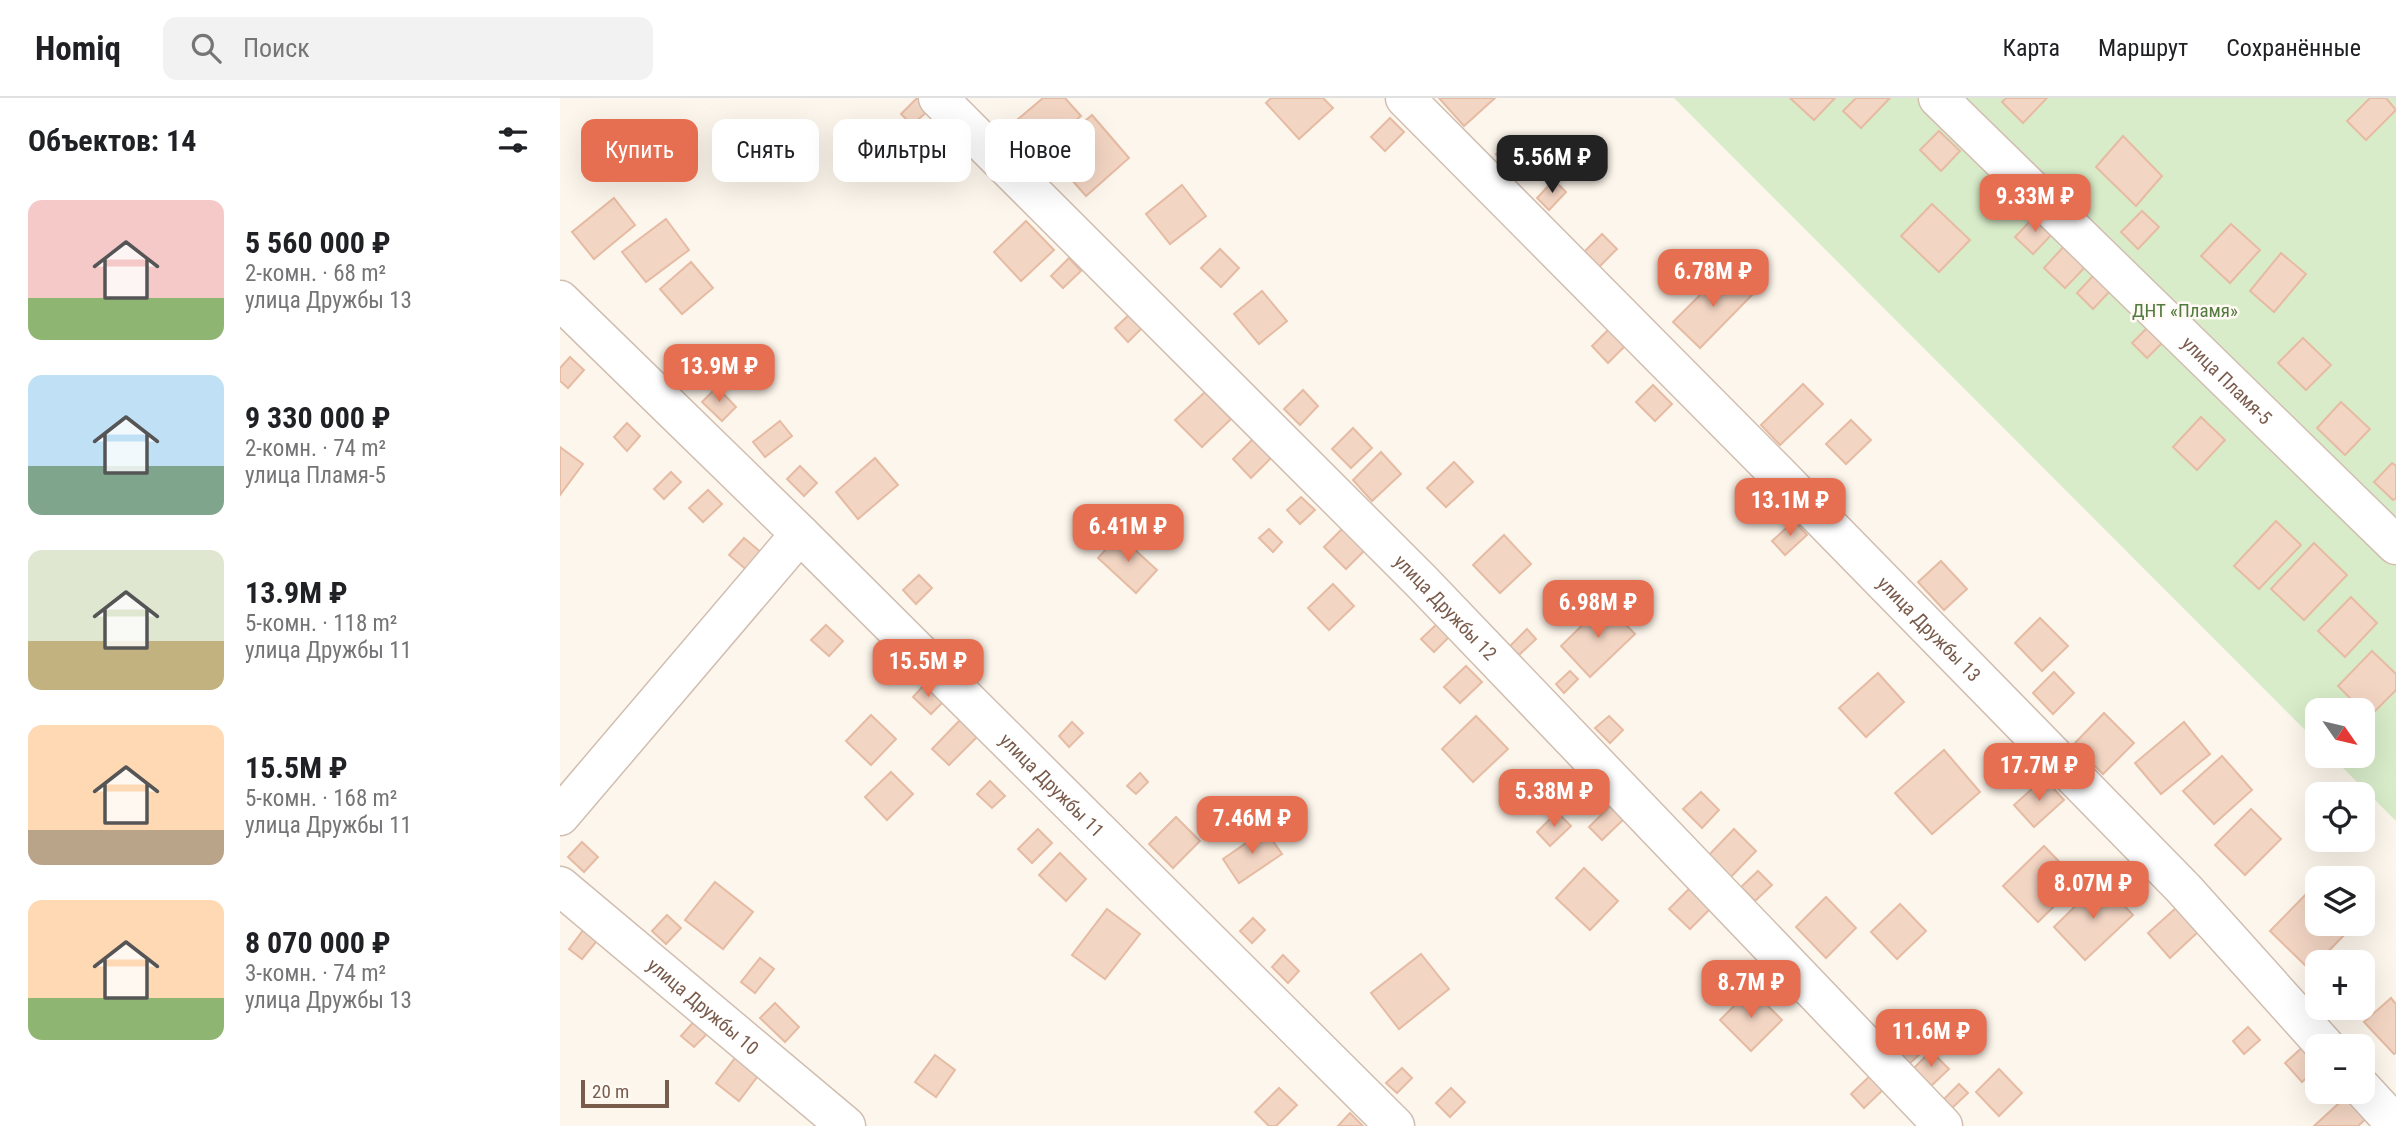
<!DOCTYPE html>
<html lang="ru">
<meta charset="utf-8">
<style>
body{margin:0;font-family:"Roboto Condensed",sans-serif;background:#f2f2f2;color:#202124;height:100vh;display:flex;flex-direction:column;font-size:26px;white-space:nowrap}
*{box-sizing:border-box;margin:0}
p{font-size:23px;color:#757577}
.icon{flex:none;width:38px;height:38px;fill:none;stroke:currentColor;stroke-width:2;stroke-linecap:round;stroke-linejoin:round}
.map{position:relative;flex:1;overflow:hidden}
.drawer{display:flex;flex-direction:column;background:#fff;width:560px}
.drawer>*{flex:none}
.guide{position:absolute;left:21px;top:21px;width:665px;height:63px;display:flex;gap:14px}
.needle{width:46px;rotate:124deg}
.controls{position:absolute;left:1745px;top:600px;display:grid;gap:14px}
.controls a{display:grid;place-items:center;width:70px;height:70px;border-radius:14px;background:#fff;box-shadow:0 7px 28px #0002;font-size:35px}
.scale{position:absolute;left:21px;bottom:18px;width:88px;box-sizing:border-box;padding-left:7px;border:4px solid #7a5c4d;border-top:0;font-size:19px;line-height:24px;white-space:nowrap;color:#7a5c4d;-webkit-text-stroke:5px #fffaf3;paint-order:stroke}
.price{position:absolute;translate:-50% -60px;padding:0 16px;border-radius:14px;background:#e76f51;color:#fff;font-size:23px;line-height:46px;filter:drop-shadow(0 2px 4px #0008)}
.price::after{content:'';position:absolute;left:50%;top:42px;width:21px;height:16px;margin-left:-10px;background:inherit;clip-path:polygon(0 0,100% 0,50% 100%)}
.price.selected{background:#222;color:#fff}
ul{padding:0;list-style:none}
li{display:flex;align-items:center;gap:21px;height:175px;padding:0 28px}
li span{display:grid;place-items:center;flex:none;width:196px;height:140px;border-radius:14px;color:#555}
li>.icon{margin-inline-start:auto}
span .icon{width:84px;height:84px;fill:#fffc;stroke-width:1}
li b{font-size:30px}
h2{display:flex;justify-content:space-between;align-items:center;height:84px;padding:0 28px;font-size:30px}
.pill{padding:0 24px;border-radius:14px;background:#fff;box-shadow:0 7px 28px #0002;font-size:24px;line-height:63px}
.pill.selected{background:#e76f51;color:#fff}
header{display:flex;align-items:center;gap:42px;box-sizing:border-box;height:98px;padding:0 35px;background:#fff;border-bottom:2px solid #e0e0e0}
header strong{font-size:33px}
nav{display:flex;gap:38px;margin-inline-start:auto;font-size:24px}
.search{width:490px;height:63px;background:#f2f2f2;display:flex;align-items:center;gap:18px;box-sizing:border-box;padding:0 24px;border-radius:14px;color:#757577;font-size:26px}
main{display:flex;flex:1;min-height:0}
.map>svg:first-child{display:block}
.green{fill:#d8ecc9}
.building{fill:#f3d5c3;stroke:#e6bba3;stroke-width:2}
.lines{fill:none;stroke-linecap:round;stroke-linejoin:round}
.minor-casing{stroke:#d1beb0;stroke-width:41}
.minor{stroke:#fff;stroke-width:38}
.labels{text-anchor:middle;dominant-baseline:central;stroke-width:5;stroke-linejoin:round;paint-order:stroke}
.park-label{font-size:19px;fill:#537a41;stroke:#fffaf3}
.street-label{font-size:19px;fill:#7a5c4d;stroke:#fffaf3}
</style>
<header>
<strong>Homiq</strong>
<div class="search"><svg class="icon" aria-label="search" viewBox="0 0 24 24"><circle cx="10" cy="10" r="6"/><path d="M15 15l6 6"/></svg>Поиск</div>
<nav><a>Карта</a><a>Маршрут</a><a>Сохранённые</a></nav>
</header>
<main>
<section class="drawer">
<h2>Объектов: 14<svg class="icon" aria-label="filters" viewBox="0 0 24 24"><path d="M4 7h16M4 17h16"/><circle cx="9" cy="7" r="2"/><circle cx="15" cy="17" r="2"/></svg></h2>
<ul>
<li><span style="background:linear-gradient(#f6c9c9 70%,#8fb573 0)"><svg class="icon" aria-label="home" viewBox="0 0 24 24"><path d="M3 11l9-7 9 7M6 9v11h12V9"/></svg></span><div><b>5 560 000 ₽</b><p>2-комн. · 68 m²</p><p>улица Дружбы 13</p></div></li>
<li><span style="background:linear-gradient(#bfe0f5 65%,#7fa58c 0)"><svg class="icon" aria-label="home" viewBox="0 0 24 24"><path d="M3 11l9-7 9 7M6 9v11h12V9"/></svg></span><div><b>9 330 000 ₽</b><p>2-комн. · 74 m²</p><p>улица Пламя-5</p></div></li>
<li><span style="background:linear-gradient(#dfe7d0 65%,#c2b280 0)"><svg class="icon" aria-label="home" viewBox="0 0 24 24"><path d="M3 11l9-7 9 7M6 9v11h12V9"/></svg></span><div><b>13.9M ₽</b><p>5-комн. · 118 m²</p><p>улица Дружбы 11</p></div></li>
<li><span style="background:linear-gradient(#ffd9b3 75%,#b9a48a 0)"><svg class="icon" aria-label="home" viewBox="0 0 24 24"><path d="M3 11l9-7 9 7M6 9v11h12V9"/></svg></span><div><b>15.5M ₽</b><p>5-комн. · 168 m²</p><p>улица Дружбы 11</p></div></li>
<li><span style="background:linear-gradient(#ffd9b3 70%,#8fb573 0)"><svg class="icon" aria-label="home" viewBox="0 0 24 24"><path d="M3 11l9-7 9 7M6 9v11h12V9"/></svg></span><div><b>8 070 000 ₽</b><p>3-комн. · 74 m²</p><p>улица Дружбы 13</p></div></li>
</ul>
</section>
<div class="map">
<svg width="1836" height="1028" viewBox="0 0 1836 1028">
<rect width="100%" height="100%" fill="#fdf6ec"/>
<polygon class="green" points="1114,0 1836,0 1836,723 1771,658 1802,658 1802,612 1757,612 1757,644"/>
<g class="building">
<polygon points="357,0 360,0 370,11 352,27 341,16"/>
<polygon points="483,0 505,0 521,18 482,50 457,22"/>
<polygon points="711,0 763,0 773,10 739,41 706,5"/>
<polygon points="879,0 935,0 904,28"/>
<polygon points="1230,0 1275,0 1254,22"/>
<polygon points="1296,0 1330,0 1301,30 1283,13"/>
<polygon points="1446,0 1487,0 1463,25 1442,4"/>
<polygon points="1810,0 1826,0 1836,12 1806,42 1787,23"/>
<polygon points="532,17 569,60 526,98 488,55"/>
<polygon points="830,20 844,34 825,53 811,39"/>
<polygon points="1379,33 1400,53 1381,73 1360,52"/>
<polygon points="1563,38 1602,78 1576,108 1536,69"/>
<polygon points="952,42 964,55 949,70 936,56"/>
<polygon points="994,82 1006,94 989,112 977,100"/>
<polygon points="622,87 646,118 610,146 586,116"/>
<polygon points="54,100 75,127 34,161 12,134"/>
<polygon points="1372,106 1410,142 1379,174 1341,138"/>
<polygon points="1582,113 1599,129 1578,151 1561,134"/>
<polygon points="1477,116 1495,133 1473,156 1455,139"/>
<polygon points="106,121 129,152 86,184 62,154"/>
<polygon points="466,123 494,152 461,183 434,154"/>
<polygon points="1671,126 1700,152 1670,185 1641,158"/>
<polygon points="1042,136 1057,151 1038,170 1023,155"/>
<polygon points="1507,145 1528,166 1505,190 1484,170"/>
<polygon points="660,151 679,170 661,189 641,170"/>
<polygon points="1721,155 1746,176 1714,214 1690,193"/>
<polygon points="509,160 521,173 503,190 491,178"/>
<polygon points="131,164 153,190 122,216 100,191"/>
<polygon points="1166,171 1192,197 1140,250 1113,224"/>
<polygon points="1535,176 1551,192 1533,211 1517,195"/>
<polygon points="702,193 727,223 699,246 674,216"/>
<polygon points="571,215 584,228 568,244 555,230"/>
<polygon points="1051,229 1067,246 1048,265 1032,248"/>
<polygon points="1588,229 1603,244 1587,260 1572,245"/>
<polygon points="1743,240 1771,267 1746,292 1718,265"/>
<polygon points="131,250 143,262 126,278 115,267"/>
<polygon points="10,259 24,272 8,290 0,283 0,270"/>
<polygon points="1243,286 1263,306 1220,347 1201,327"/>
<polygon points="1093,287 1112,306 1095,323 1076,304"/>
<polygon points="157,289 176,309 162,323 142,304"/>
<polygon points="743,292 758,308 740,327 724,311"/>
<polygon points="645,294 671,321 642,349 615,322"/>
<polygon points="1781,304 1810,331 1785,357 1757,330"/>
<polygon points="1641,319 1665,342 1637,372 1613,349"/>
<polygon points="1291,322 1311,342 1286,366 1266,346"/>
<polygon points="220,323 232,338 205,359 193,344"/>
<polygon points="67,325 80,338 67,353 54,339"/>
<polygon points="793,330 812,350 791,370 772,351"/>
<polygon points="693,341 712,359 691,380 673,361"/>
<polygon points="0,349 23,366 0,397"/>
<polygon points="821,354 841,376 812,403 793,382"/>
<polygon points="315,360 338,387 298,421 276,394"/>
<polygon points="894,364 913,384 886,409 867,390"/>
<polygon points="1832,365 1836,368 1836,400 1833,402 1814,384"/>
<polygon points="240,368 257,385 244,398 227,381"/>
<polygon points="111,374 121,384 104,401 94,391"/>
<polygon points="148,392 162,406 143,424 129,410"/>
<polygon points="741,399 755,412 740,426 727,412"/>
<polygon points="1234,423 1247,437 1225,457 1212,443"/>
<polygon points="1716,423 1741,447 1699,491 1674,468"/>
<polygon points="784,429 806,451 786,471 764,449"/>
<polygon points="709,431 722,444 713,454 699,440"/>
<polygon points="559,437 597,472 576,495 538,460"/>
<polygon points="944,437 971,466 940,495 913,467"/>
<polygon points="184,440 203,456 188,473 169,457"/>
<polygon points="1754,445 1787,477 1744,522 1711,491"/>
<polygon points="1381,463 1407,491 1384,512 1358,484"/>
<polygon points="359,477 372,490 356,506 343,492"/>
<polygon points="773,486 794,508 769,532 748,510"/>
<polygon points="1791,499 1817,525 1785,559 1758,533"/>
<polygon points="1045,505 1075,536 1030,579 1001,548"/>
<polygon points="1480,520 1508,548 1482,573 1455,545"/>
<polygon points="877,526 889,539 874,554 861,541"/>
<polygon points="266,527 283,543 269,558 251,542"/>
<polygon points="967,531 976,541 959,557 950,548"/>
<polygon points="1812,553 1836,576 1836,592 1809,619 1778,588"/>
<polygon points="906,568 922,584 900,605 884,589"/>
<polygon points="1010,573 1018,581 1004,595 996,586"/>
<polygon points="1494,574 1514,595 1493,616 1473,595"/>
<polygon points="1318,575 1344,604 1306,639 1279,610"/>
<polygon points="366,585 384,603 371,616 353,599"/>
<polygon points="1544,615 1574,645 1543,676 1513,647"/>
<polygon points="311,617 336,641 311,667 286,643"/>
<polygon points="916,618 948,651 913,684 882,651"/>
<polygon points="1049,618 1063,632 1050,645 1035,630"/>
<polygon points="401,621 418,638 389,667 372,651"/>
<polygon points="512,624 523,635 509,649 499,638"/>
<polygon points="1624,624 1650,656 1601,696 1575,665"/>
<polygon points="1384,652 1420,694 1372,736 1335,695"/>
<polygon points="1662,658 1692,692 1654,726 1623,693"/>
<polygon points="331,674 353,696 327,722 305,699"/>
<polygon points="580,675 588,684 576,696 567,688"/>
<polygon points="1484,680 1504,702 1474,729 1454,707"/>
<polygon points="430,683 445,698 432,710 417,696"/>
<polygon points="1141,694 1159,712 1142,730 1123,711"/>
<polygon points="1052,706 1065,720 1042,742 1029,729"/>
<polygon points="1691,711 1721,741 1685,777 1655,747"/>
<polygon points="997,714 1011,728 990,748 977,734"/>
<polygon points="616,719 640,743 613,770 589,746"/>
<polygon points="478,731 492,745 472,765 458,751"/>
<polygon points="1174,731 1196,753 1168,782 1146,760"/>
<polygon points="705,732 722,756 679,785 663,761"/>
<polygon points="22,744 38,759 24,774 8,759"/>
<polygon points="1484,748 1519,784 1478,824 1443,788"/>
<polygon points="500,755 526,781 506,803 479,777"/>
<polygon points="1024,770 1058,803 1030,832 996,800"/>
<polygon points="1198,773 1212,787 1195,803 1181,789"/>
<polygon points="1541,783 1573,817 1525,862 1494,829"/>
<polygon points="155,784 193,814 163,851 125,822"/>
<polygon points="1757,785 1757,826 1795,826 1750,872 1710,833"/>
<polygon points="1130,790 1151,810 1130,831 1109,811"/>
<polygon points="1266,799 1296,830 1266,860 1236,829"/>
<polygon points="1340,806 1366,833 1337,861 1311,834"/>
<polygon points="1616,810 1638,834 1610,860 1588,835"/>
<polygon points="547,811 580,836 545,881 512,857"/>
<polygon points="107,817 121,830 106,846 92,833"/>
<polygon points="693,820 705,832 692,845 680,833"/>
<polygon points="27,827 41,838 22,861 9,851"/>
<polygon points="861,856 889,891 839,931 811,895"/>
<polygon points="723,857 739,873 728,885 712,869"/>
<polygon points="200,860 214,871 195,895 181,884"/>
<polygon points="1191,891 1222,922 1191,953 1160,922"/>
<polygon points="1831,900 1836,906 1836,955 1834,956 1804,924"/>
<polygon points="215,905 239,929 225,944 200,920"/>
<polygon points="137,920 150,933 134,949 121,938"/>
<polygon points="1357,925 1374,943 1349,966 1332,949"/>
<polygon points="1688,929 1700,942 1684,956 1673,943"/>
<polygon points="1745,947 1757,960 1757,970 1742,984 1725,965"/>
<polygon points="1371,953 1389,971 1370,989 1353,971"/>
<polygon points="375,957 395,972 376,999 355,984"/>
<polygon points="175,960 198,978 179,1003 156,985"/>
<polygon points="842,970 852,980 837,995 826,985"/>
<polygon points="1439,971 1462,995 1439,1018 1416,994"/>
<polygon points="1314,974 1327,988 1304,1010 1291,996"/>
<polygon points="1399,986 1408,995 1392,1010 1384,1001"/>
<polygon points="719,990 737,1007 716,1028 709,1028 695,1014"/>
<polygon points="891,990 905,1004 890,1019 876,1005"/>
<polygon points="1789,996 1809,1018 1798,1028 1754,1028"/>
<polygon points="790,1015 803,1028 778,1028"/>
</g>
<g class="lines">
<defs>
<g id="minor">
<path id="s1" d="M 378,0 L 861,483 L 1383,1028"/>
<path id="s2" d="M 845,0 L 1218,376 L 1624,791 L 1765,948"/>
<path id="s3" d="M 1378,0 L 1836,447"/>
<path id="s4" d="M 0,202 L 240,436 L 835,1028"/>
<polyline points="0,718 240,436"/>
<path id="s5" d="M 0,788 L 286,1028"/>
<polyline points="1802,990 1836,1027"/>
</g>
</defs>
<use href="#minor" class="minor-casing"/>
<use href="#minor" class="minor"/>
</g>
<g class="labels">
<g class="park-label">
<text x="1625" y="212">ДНТ «Пламя»</text>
</g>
<g class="street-label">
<text stroke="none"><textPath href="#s3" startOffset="404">улица Пламя-5</textPath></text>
<text stroke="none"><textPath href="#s1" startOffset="719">улица Дружбы 12</textPath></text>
<text stroke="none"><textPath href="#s2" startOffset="746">улица Дружбы 13</textPath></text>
<text stroke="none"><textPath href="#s4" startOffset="691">улица Дружбы 11</textPath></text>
<text stroke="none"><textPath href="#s5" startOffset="187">улица Дружбы 10</textPath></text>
</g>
</g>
</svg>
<div class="controls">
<a><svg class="needle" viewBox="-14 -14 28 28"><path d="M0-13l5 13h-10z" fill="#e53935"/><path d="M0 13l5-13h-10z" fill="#757577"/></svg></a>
<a><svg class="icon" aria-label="locate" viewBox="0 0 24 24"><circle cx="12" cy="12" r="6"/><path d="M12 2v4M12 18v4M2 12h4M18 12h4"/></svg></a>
<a><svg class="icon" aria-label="layers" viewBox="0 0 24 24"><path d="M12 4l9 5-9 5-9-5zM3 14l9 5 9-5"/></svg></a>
<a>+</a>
<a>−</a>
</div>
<div class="scale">20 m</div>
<b class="price selected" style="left:992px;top:97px">5.56M ₽</b>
<b class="price" style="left:1475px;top:136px">9.33M ₽</b>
<b class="price" style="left:1153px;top:211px">6.78M ₽</b>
<b class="price" style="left:159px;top:306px">13.9M ₽</b>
<b class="price" style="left:1230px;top:440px">13.1M ₽</b>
<b class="price" style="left:568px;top:466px">6.41M ₽</b>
<b class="price" style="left:1038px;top:542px">6.98M ₽</b>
<b class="price" style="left:368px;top:601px">15.5M ₽</b>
<b class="price" style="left:1479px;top:705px">17.7M ₽</b>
<b class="price" style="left:994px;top:731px">5.38M ₽</b>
<b class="price" style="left:692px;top:758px">7.46M ₽</b>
<b class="price" style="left:1533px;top:823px">8.07M ₽</b>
<b class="price" style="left:1191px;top:922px">8.7M ₽</b>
<b class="price" style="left:1371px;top:971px">11.6M ₽</b>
<div class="guide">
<a class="pill selected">Купить</a>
<a class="pill">Снять</a>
<a class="pill">Фильтры</a>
<a class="pill">Новое</a>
</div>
</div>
</main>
